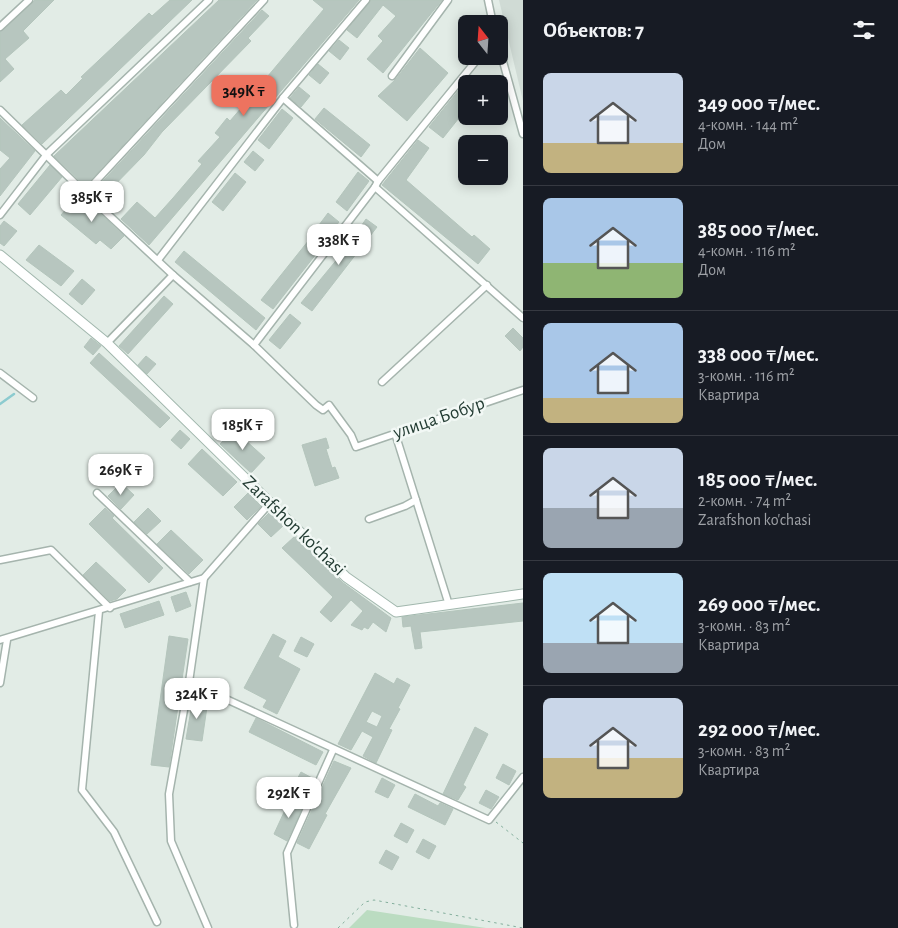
<!DOCTYPE html>
<html lang="ru">
<meta charset="utf-8">
<style>
body{margin:0;font-family:"Alegreya Sans",sans-serif;background:#20242c;color:#f1f3f6;height:100vh;display:flex;flex-direction:column;font-size:19px;white-space:nowrap}
*{box-sizing:border-box;margin:0}
p{font-size:16px;color:#9ea1a6}
.icon{flex:none;width:28px;height:28px;fill:none;stroke:currentColor;stroke-width:2;stroke-linecap:round;stroke-linejoin:round}
.map{position:relative;flex:1;overflow:hidden}
.panel{display:flex;flex-direction:column;background:#171b24;width:375px}
.panel>*{flex:none}
.needle{width:32px;rotate:343deg}
.fabs{position:absolute;left:458px;top:15px;display:grid;gap:10px}
.fabs a{display:grid;place-items:center;width:50px;height:50px;border-radius:8px;background:#171b24;box-shadow:0 2px 12px #0003;font-size:25px}
.price{position:absolute;translate:-50% -42px;padding:0 11px;border-radius:10px;background:#fff;color:#222;font-size:16px;line-height:32px;filter:drop-shadow(0 1px 2px #0008)}
.price::after{content:'';position:absolute;left:50%;top:30px;width:15px;height:11px;margin-left:-8px;background:inherit;clip-path:polygon(0 0,100% 0,50% 100%)}
.price.current{background:#ed735f;color:#111}
ul{padding:0;list-style:none}
li{display:flex;align-items:center;gap:15px;height:125px;padding:0 20px}
li+li{border-top:1px solid #363941}
li span{display:grid;place-items:center;flex:none;width:140px;height:100px;border-radius:8px;color:#555}
li>.icon{margin-inline-start:auto}
span .icon{width:60px;height:60px;fill:#fffc;stroke-width:1}
li b{font-size:21px}
h2{display:flex;justify-content:space-between;align-items:center;height:60px;padding:0 20px;font-size:21px}
main{display:flex;flex:1;min-height:0}
.map>svg:first-child{display:block}
.built{fill:#d0dbd5}
.green{fill:#bbdcc1}
.lines{fill:none;stroke-linecap:round;stroke-linejoin:round}
.stream{stroke:#8ccbcf;stroke-width:2.5}
.building{fill:#b7c6bf;stroke:#b4c5bc;fill-rule:evenodd}
.street-casing{stroke:#a5b4ad;stroke-width:9}
.secondary-casing{stroke:#a1b7ad;stroke-width:11}
.path{stroke:#83ae9c;stroke-width:1;stroke-dasharray:2.5 4;stroke-linecap:butt}
.street{stroke:#fff;stroke-width:6}
.secondary{stroke:#fff;stroke-width:9}
.labels{text-anchor:middle;dominant-baseline:central;stroke-width:5;stroke-linejoin:round;paint-order:stroke}
.street-label{font-size:19px;fill:#233c33;stroke:#f2f8f5}
</style>
<main>
<div class="map">
<svg width="523" height="928" viewBox="0 0 523 928">
<rect width="100%" height="100%" fill="#e2ece6"/>
<polygon class="built" points="499,0 523,0 523,101"/>
<polygon class="green" points="367,910 486,928 349,928"/>
<g class="lines">
<polyline class="stream" points="0,404 14,394"/>
</g>
<g class="building">
<polygon points="35,0 54,0 23,31 29,38 5,59 14,69 0,82 0,32"/>
<polygon points="170,0 192,0 42,144 22,125 61,90 66,95 83,78 81,77 149,13 152,16"/>
<polygon points="219,0 257,0 85,186 54,156"/>
<polygon points="313,0 359,0 149,245 121,219 137,202 155,218 173,198 202,164 198,161 220,137 215,133 227,118 230,121 242,107 324,9"/>
<polygon points="371,0 442,0 383,73 367,59 383,41 378,36 396,16 383,5 357,38 347,30"/>
<polygon points="262,10 269,16 248,38 251,41 162,132 144,155 100,200 92,193"/>
<polygon points="339,40 349,48 340,60 329,51"/>
<polygon points="420,48 448,73 407,121 378,96 396,79"/>
<polygon points="318,64 329,73 320,84 309,75"/>
<polygon points="471,75 483,84 466,84 466,109 443,138 429,127"/>
<polygon points="299,87 310,96 301,107 290,98"/>
<polygon points="324,108 370,145 361,157 315,119"/>
<polygon points="282,109 293,118 269,149 258,140"/>
<polygon points="0,118 35,151 0,196 0,169 10,158 0,150"/>
<polygon points="418,140 429,148 406,180 472,237 474,235 490,249 478,264 382,185"/>
<polygon points="253,151 264,160 255,171 244,162"/>
<polygon points="50,165 62,177 30,215 18,204"/>
<polygon points="358,172 369,181 347,211 336,202"/>
<polygon points="235,173 246,182 223,211 212,202"/>
<polygon points="79,194 124,236 111,249 100,240 96,244 61,215"/>
<polygon points="328,213 339,222 330,233 319,225"/>
<polygon points="366,219 377,227 312,311 301,303 344,251"/>
<polygon points="4,221 17,231 4,246 0,243 0,226"/>
<polygon points="309,240 320,249 273,309 261,300"/>
<polygon points="39,245 74,271 61,286 26,260"/>
<polygon points="184,251 265,318 256,330 175,262"/>
<polygon points="82,279 95,290 82,305 69,294"/>
<polygon points="164,296 173,304 128,354 119,346"/>
<polygon points="290,314 301,323 280,349 269,340"/>
<polygon points="513,328 523,338 523,347 520,351 505,336"/>
<polygon points="91,338 101,346 93,355 84,347"/>
<polygon points="99,353 170,418 160,428 90,363"/>
<polygon points="146,356 156,364 147,374 138,365"/>
<polygon points="180,430 190,439 181,449 171,440"/>
<polygon points="234,430 265,458 251,473 220,444"/>
<polygon points="326,438 329,448 326,449 332,468 335,467 339,478 315,486 302,445"/>
<polygon points="202,449 237,482 223,496 188,464"/>
<polygon points="121,483 134,495 121,509 108,496"/>
<polygon points="248,493 261,506 247,520 234,507"/>
<polygon points="105,508 114,516 112,518 163,568 149,583 89,524"/>
<polygon points="148,508 161,521 147,534 134,522"/>
<polygon points="270,512 284,525 271,537 258,524"/>
<polygon points="171,530 203,560 189,574 157,544"/>
<polygon points="295,536 342,582 391,618 386,632 373,622 368,629 364,627 362,630 351,625 363,611 351,600 331,622 320,612 333,597 282,548"/>
<polygon points="96,562 126,590 117,599 110,601 83,575"/>
<polygon points="186,592 191,606 176,612 171,597"/>
<polygon points="159,601 164,615 125,628 120,614"/>
<polygon points="523,603 523,621 420,632 422,648 415,649 411,626 403,627 402,617"/>
<polygon points="273,634 286,641 278,657 300,669 277,714 263,707 267,700 244,688"/>
<polygon points="169,636 188,639 169,767 151,765"/>
<polygon points="301,637 314,644 307,657 294,651"/>
<path d="M 375,673 L 394,684 L 397,678 L 410,685 L 398,708 L 400,709 L 389,729 L 392,730 L 376,763 L 363,756 L 373,737 L 362,731 L 351,750 L 338,744 ZM 372,711 L 382,716 L 377,727 L 366,722 Z"/>
<polygon points="193,698 208,700 202,741 186,739"/>
<polygon points="256,718 323,752 316,765 249,732"/>
<polygon points="475,727 488,734 463,785 466,787 458,800 443,794"/>
<polygon points="334,761 351,768 325,814 327,815 309,849 297,843"/>
<polygon points="503,764 516,771 509,785 496,778"/>
<polygon points="301,772 314,779 308,793 294,785"/>
<polygon points="382,778 395,785 388,798 375,792"/>
<polygon points="486,790 499,797 491,809 479,803"/>
<polygon points="415,794 438,806 440,803 453,809 445,825 408,807"/>
<polygon points="291,797 304,804 287,841 274,834"/>
<polygon points="401,823 414,830 407,843 394,836"/>
<polygon points="423,839 436,846 429,859 416,852"/>
<polygon points="386,850 399,857 392,870 379,863"/>
</g>
<g class="lines">
<defs>
<g id="street">
<polyline points="488,0 493,24"/>
<polyline points="0,27 29,0"/>
<polyline points="499,47 523,134"/>
<polyline points="392,76 448,0"/>
<polyline points="283,98 378,181"/>
<polyline points="0,110 85,193 173,275 254,345 316,405 323,410 329,405 351,435 356,447 523,390"/>
<polyline points="375,187 523,318"/>
<polyline points="85,193 264,0"/>
<polyline points="0,215 47,154 209,0"/>
<polyline points="158,260 283,98 366,0"/>
<polyline points="107,343 173,275"/>
<polyline points="254,345 375,187 378,181 480,56"/>
<polyline points="0,373 33,398"/>
<polyline points="382,382 487,285"/>
<polyline points="395,433 449,605"/>
<polyline points="97,493 190,582"/>
<polyline points="369,519 405,506 416,500"/>
<polyline points="0,560 51,550 110,608"/>
<polyline points="204,578 189,682 489,820 523,777"/>
<polyline points="99,611 82,790 114,832 157,922"/>
<polyline points="0,640 204,578 270,503"/>
<polyline points="189,682 169,794 171,841 208,928"/>
<polyline points="0,683 7,640"/>
<polyline points="294,925 287,853 333,750"/>
</g>
<polyline id="secondary" points="0,255 107,343 346,577 396,612 523,594"/>
</defs>
<use href="#street" class="street-casing"/>
<use href="#secondary" class="secondary-casing"/>
<g class="path">
<polyline points="496,822 523,843"/>
<polyline points="338,928 365,902 374,900 523,928"/>
</g>
<use href="#street" class="street"/>
<use href="#secondary" class="secondary"/>
</g>
<g class="labels">
<g class="street-label">
<text transform="translate(439 418) rotate(-19)">улица Бобур</text>
<text transform="translate(294 526) rotate(44)">Zarafshon ko'chasi</text>
</g>
</g>
</svg>
<div class="fabs">
<a><svg class="needle" viewBox="-14 -14 28 28"><path d="M0-13l5 13h-10z" fill="#e53935"/><path d="M0 13l5-13h-10z" fill="#9ea1a6"/></svg></a>
<a>+</a>
<a>−</a>
</div>
<b class="price current" style="left:244px;top:117px">349K ₸</b>
<b class="price" style="left:92px;top:223px">385K ₸</b>
<b class="price" style="left:339px;top:266px">338K ₸</b>
<b class="price" style="left:243px;top:451px">185K ₸</b>
<b class="price" style="left:121px;top:496px">269K ₸</b>
<b class="price" style="left:197px;top:720px">324K ₸</b>
<b class="price" style="left:289px;top:819px">292K ₸</b>
</div>
<section class="panel">
<h2>Объектов: 7<svg class="icon" aria-label="filters" viewBox="0 0 24 24"><path d="M4 7h16M4 17h16"/><circle cx="9" cy="7" r="2"/><circle cx="15" cy="17" r="2"/></svg></h2>
<ul>
<li><span style="background:linear-gradient(#c9d6e8 70%,#c2b280 0)"><svg class="icon" aria-label="home" viewBox="0 0 24 24"><path d="M3 11l9-7 9 7M6 9v11h12V9"/></svg></span><div><b>349 000 ₸/мес.</b><p>4-комн. · 144 m²</p><p>Дом</p></div></li>
<li><span style="background:linear-gradient(#a9c7e8 65%,#8fb573 0)"><svg class="icon" aria-label="home" viewBox="0 0 24 24"><path d="M3 11l9-7 9 7M6 9v11h12V9"/></svg></span><div><b>385 000 ₸/мес.</b><p>4-комн. · 116 m²</p><p>Дом</p></div></li>
<li><span style="background:linear-gradient(#a9c7e8 75%,#c2b280 0)"><svg class="icon" aria-label="home" viewBox="0 0 24 24"><path d="M3 11l9-7 9 7M6 9v11h12V9"/></svg></span><div><b>338 000 ₸/мес.</b><p>3-комн. · 116 m²</p><p>Квартира</p></div></li>
<li><span style="background:linear-gradient(#c9d6e8 60%,#9aa5b1 0)"><svg class="icon" aria-label="home" viewBox="0 0 24 24"><path d="M3 11l9-7 9 7M6 9v11h12V9"/></svg></span><div><b>185 000 ₸/мес.</b><p>2-комн. · 74 m²</p><p>Zarafshon ko'chasi</p></div></li>
<li><span style="background:linear-gradient(#bfe0f5 70%,#9aa5b1 0)"><svg class="icon" aria-label="home" viewBox="0 0 24 24"><path d="M3 11l9-7 9 7M6 9v11h12V9"/></svg></span><div><b>269 000 ₸/мес.</b><p>3-комн. · 83 m²</p><p>Квартира</p></div></li>
<li><span style="background:linear-gradient(#c9d6e8 60%,#c2b280 0)"><svg class="icon" aria-label="home" viewBox="0 0 24 24"><path d="M3 11l9-7 9 7M6 9v11h12V9"/></svg></span><div><b>292 000 ₸/мес.</b><p>3-комн. · 83 m²</p><p>Квартира</p></div></li>
</ul>
</section>
</main>
